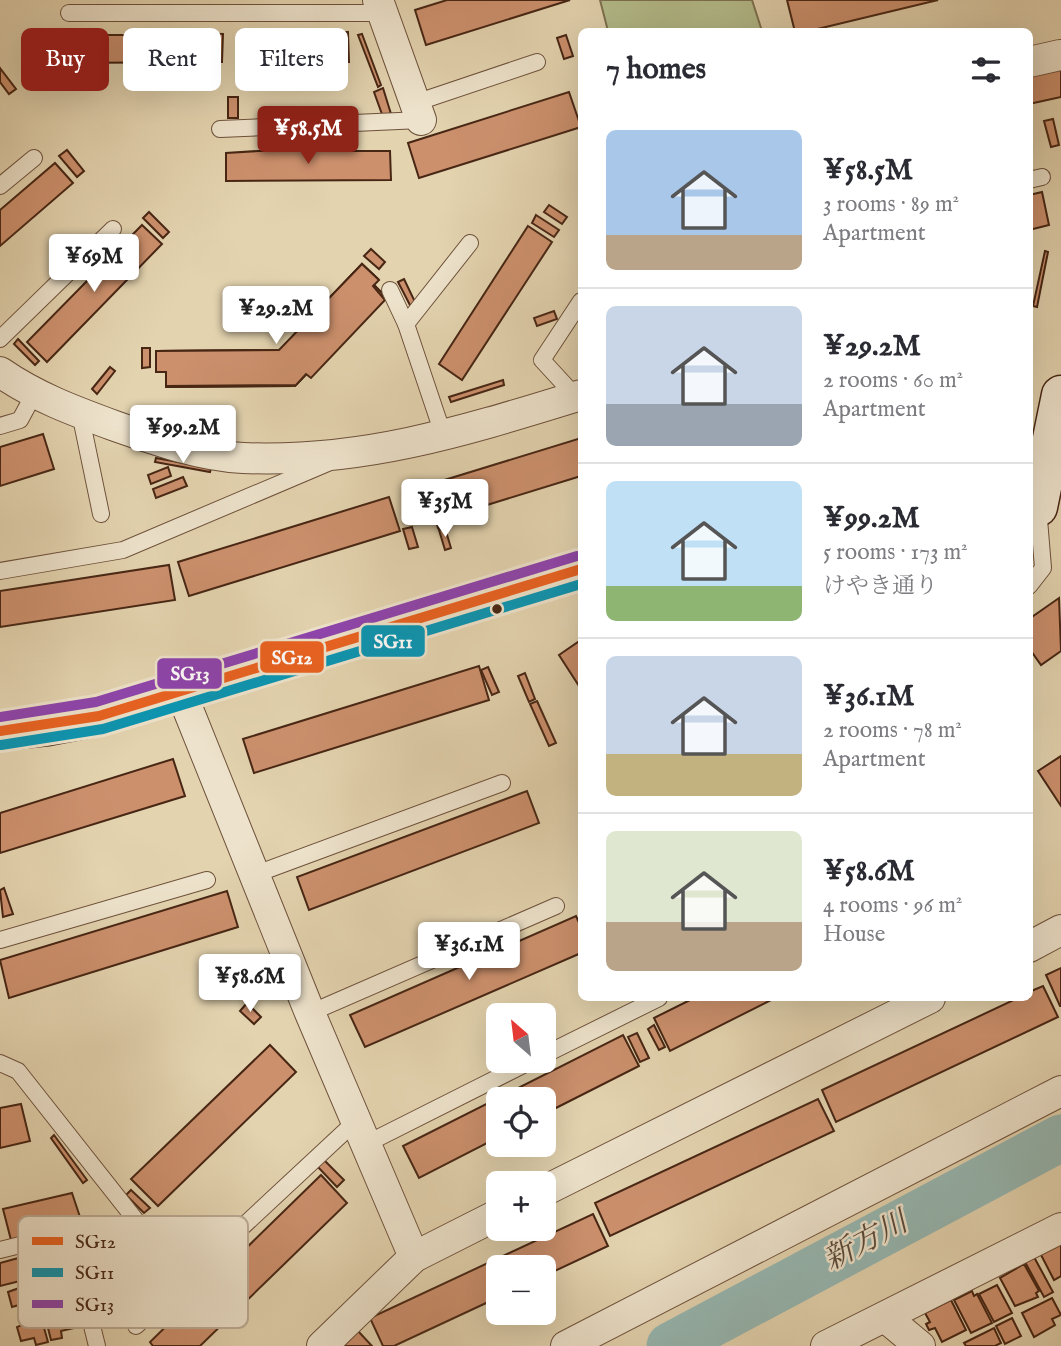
<!DOCTYPE html>
<meta charset="utf-8">
<style>
body{margin:0;font-family:"IM FELL English","Noto Serif JP",serif;background:#f2f2f3;color:#2b2b33;height:100vh;display:flex;flex-direction:column;font-size:26px;white-space:nowrap}
*{box-sizing:border-box;margin:0}
p{font-size:23px;color:#7c7c81}
.icon{flex:none;width:38px;height:38px;fill:none;stroke:currentColor;stroke-width:2;stroke-linecap:round;stroke-linejoin:round}
.map{position:relative;flex:1;overflow:hidden}
.drawer{position:absolute;left:578px;top:28px;width:455px;height:973px;display:flex;flex-direction:column;background:#fff;border-radius:10px;box-shadow:0 7px 28px #0002}
.drawer>*{flex:none}
.banner{position:absolute;left:21px;top:28px;width:452px;height:63px;display:flex;gap:14px}
.needle{width:46px;rotate:332deg}
.controls{position:absolute;left:486px;top:1003px;display:grid;gap:14px}
.controls a{display:grid;place-items:center;width:70px;height:70px;border-radius:10px;background:#fff;box-shadow:0 7px 28px #0002;font-size:35px}
.price{position:absolute;translate:-50% -60px;padding:0 16px;border-radius:7px;background:#fff;color:#222;font-size:23px;line-height:46px;filter:drop-shadow(0 2px 4px #0008)}
.price::after{content:'';position:absolute;left:50%;top:42px;width:21px;height:16px;margin-left:-10px;background:inherit;clip-path:polygon(0 0,100% 0,50% 100%)}
.price.active{background:#8f2418;color:#fff}
ul{padding:0;list-style:none}
li{display:flex;align-items:center;gap:21px;height:175px;padding:0 28px}
li+li{border-top:2px solid #e1e1e2}
li span{display:grid;place-items:center;flex:none;width:196px;height:140px;border-radius:10px;color:#555}
li>.icon{margin-inline-start:auto}
span .icon{width:84px;height:84px;fill:#fffc;stroke-width:1}
li b{font-size:30px}
h2{display:flex;justify-content:space-between;align-items:center;height:84px;padding:0 28px;font-size:30px}
.pill{padding:0 24px;border-radius:10px;background:#fff;box-shadow:0 7px 28px #0002;font-size:24px;line-height:63px}
.pill.active{background:#8f2418;color:#fff}
.map>svg:first-child{display:block}
.green{fill:#b4bc8b;stroke:#7e7150;stroke-width:2}
.lines{fill:none;stroke-linecap:round;stroke-linejoin:round}
.river{stroke:#96b7b1;stroke-width:47}
.building{fill:#cc906d;stroke:#472614;stroke-width:2}
.lane-casing{stroke:#6e513b;stroke-width:18}
.street-casing{stroke:#6e513b;stroke-width:32}
.secondary-casing{stroke:#472614;stroke-width:41}
.lane{stroke:#ede2cb;stroke-width:16}
.street{stroke:#ede2cb;stroke-width:30}
.secondary{stroke:#ede2cb;stroke-width:38}
.bus-1-casing{stroke:#ede2cb;stroke-width:16}
.bus-2-casing{stroke:#ede2cb;stroke-width:16}
.bus-3-casing{stroke:#ede2cb;stroke-width:16}
.bus-1{stroke:#e96221;stroke-width:10}
.bus-2{stroke:#0b95b2;stroke-width:10}
.bus-3{stroke:#8e44ad;stroke-width:10}
.bus-dot{fill:#472614;stroke:#ede2cb;stroke-width:2.5}
.labels{text-anchor:middle;dominant-baseline:central;stroke-width:5;stroke-linejoin:round;paint-order:stroke}
.water-label{font-size:30px;font-style:italic;fill:#5b4a3b;stroke:#ede2cb}
.key{fill:#ede2cb;stroke:#bbaa94;stroke-width:2}
.key-label{font-size:19px;fill:#472614}
.line-badge{stroke:#ede2cb;stroke-width:2.5}
.badge-label{font-size:19px;text-anchor:middle;font-weight:bold;fill:#fff}
</style>
<div class="map">
<svg width="1061" height="1346" viewBox="0 0 1061 1346">
<rect width="100%" height="100%" fill="#e3d3af"/>
<filter id="stains"><feTurbulence type="fractalNoise" baseFrequency=".00286" numOctaves="4"/><feColorMatrix values="0 0 0 0 .2 0 0 0 0 .09 0 0 0 0 .02 0 0 0 .5 -.17"/></filter>
<radialGradient id="worn" r=".72"><stop offset=".6" stop-color="#630" stop-opacity="0"/><stop offset="1" stop-color="#630" stop-opacity=".3"/></radialGradient>
<polygon class="green" points="600,0 752,0 762,31 608,31"/>
<g class="lines">
<polyline class="river" points="670,1346 1061,1138"/>
</g>
<g class="building">
<polygon points="447,0 570,0 426,45 415,10"/>
<polygon points="787,0 938,0 805,32 795,32"/>
<polygon points="138,32 223,34 222,62 60,63 60,35 137,35"/>
<polygon points="348,32 349,62 242,63 241,33"/>
<polygon points="362,34 381,85 378,87 358,35"/>
<polygon points="566,35 573,56 564,59 557,38"/>
<polygon points="51,36 59,36 58,68 51,68"/>
<polygon points="1061,62 1061,97 1029,104 1029,70"/>
<polygon points="0,68 16,89 9,94 0,82"/>
<polygon points="383,88 391,114 383,117 374,92"/>
<polygon points="569,92 581,127 419,178 408,143"/>
<rect x="228" y="97" width="10" height="21"/>
<polygon points="1053,119 1059,145 1051,147 1044,121"/>
<polygon points="67,150 84,171 77,177 59,156"/>
<polygon points="258,151 390,151 391,180 226,181 226,153"/>
<polygon points="55,163 73,183 0,246 0,210"/>
<polygon points="1042,192 1049,225 1029,230 1029,195"/>
<polygon points="549,205 567,217 562,224 544,212"/>
<polygon points="149,212 169,232 163,238 143,218"/>
<polygon points="536,215 559,230 554,237 532,223"/>
<polygon points="142,225 162,244 47,362 27,342"/>
<polygon points="528,226 552,242 462,380 439,364"/>
<polygon points="371,249 385,262 379,269 364,256"/>
<polygon points="1045,251 1048,252 1037,307 1033,306"/>
<polygon points="362,264 378,279 373,284 383,294 295,386 166,387 166,372 157,372 157,351 280,350"/>
<polygon points="362,264 378,279 373,284 383,294 295,386 166,387 166,372 157,372 157,351 280,350"/>
<polygon points="362,264 379,280 373,286 385,300 311,378 306,374 296,385 166,386 166,372 156,372 156,351 279,350"/>
<polygon points="404,279 416,304 411,307 398,282"/>
<polygon points="554,311 557,319 537,326 534,318"/>
<polygon points="18,339 39,361 35,365 14,344"/>
<polygon points="142,348 150,348 150,367 142,368"/>
<polygon points="110,367 115,371 97,394 92,389"/>
<polygon points="503,380 504,385 451,402 449,397"/>
<polygon points="43,434 54,469 0,486 0,447"/>
<polygon points="581,438 581,476 448,517 438,482"/>
<polygon points="156,458 211,468 210,472 155,462"/>
<polygon points="168,467 171,476 151,484 148,475"/>
<polygon points="183,477 187,486 156,498 153,489"/>
<polygon points="389,497 400,531 189,596 178,562"/>
<polygon points="437,501 444,527 438,528 431,502"/>
<polygon points="412,527 418,547 409,549 403,529"/>
<polygon points="445,528 451,548 445,550 439,530"/>
<polygon points="169,565 175,600 0,627 0,591"/>
<polygon points="1059,598 1061,651 1041,665 1029,648 1029,619"/>
<polygon points="581,640 581,689 559,655"/>
<polygon points="479,666 489,700 254,773 243,739"/>
<polygon points="488,667 499,692 492,695 481,670"/>
<polygon points="525,673 535,699 529,702 518,676"/>
<polygon points="537,701 556,743 549,746 530,704"/>
<polygon points="1061,756 1061,806 1038,771"/>
<polygon points="173,759 185,796 0,853 0,813"/>
<polygon points="527,791 539,823 309,910 297,877"/>
<polygon points="4,888 13,914 3,917 0,890"/>
<polygon points="227,891 238,927 9,998 0,960"/>
<polygon points="576,916 581,927 581,953 365,1047 350,1015"/>
<polygon points="1061,968 1061,1006 1060,1006 1046,975"/>
<polygon points="1043,986 1058,1017 836,1122 822,1090 1018,998 1029,998 1029,992"/>
<polygon points="694,998 775,998 670,1051 654,1018"/>
<polygon points="247,1003 261,1017 254,1024 240,1011"/>
<polygon points="654,1025 665,1047 659,1050 648,1029"/>
<polygon points="637,1033 649,1058 640,1062 628,1037"/>
<polygon points="623,1035 639,1066 544,1114 544,1099 499,1099 499,1137 419,1178 403,1146"/>
<polygon points="270,1045 296,1072 158,1206 131,1179"/>
<polygon points="818,1099 834,1131 610,1236 595,1203"/>
<polygon points="21,1104 30,1141 0,1148 0,1108"/>
<polygon points="54,1135 87,1180 83,1183 51,1138"/>
<polygon points="322,1158 344,1180 337,1187 316,1165"/>
<polygon points="321,1175 347,1203 200,1346 153,1346 150,1342"/>
<polygon points="131,1190 150,1208 144,1213 126,1195"/>
<polygon points="72,1193 82,1223 11,1240 3,1209"/>
<polygon points="593,1214 608,1246 544,1276 544,1267 499,1267 499,1297 394,1346 383,1346 370,1318"/>
<polygon points="1061,1242 1061,1276 1054,1280 1040,1253"/>
<polygon points="22,1257 28,1279 0,1286 0,1263"/>
<polygon points="1034,1257 1053,1292 1044,1297 1025,1262"/>
<polygon points="1024,1264 1039,1291 1036,1293 1038,1297 1015,1306 1000,1278"/>
<polygon points="33,1283 39,1308 28,1310 26,1303 12,1307 8,1292"/>
<polygon points="997,1285 1012,1313 994,1322 979,1294"/>
<polygon points="972,1291 974,1296 977,1294 992,1323 971,1333 954,1300"/>
<polygon points="1052,1298 1061,1315 1052,1319 1055,1325 1034,1337 1022,1313"/>
<polygon points="951,1300 966,1330 942,1342 935,1328 929,1330 926,1324 930,1322 925,1313"/>
<polygon points="60,1313 61,1316 71,1314 74,1328 61,1331 62,1338 51,1340 45,1316"/>
<polygon points="41,1317 48,1342 36,1345 34,1338 21,1341 17,1327"/>
<polygon points="1012,1318 1021,1336 1005,1344 996,1326"/>
<polygon points="994,1328 1001,1343 995,1346 966,1346 964,1343"/>
<polygon points="358,1331 372,1346 343,1346"/>
</g>
<g class="lines">
<defs>
<g id="lane">
<polyline points="69,13 383,13"/>
<polyline points="415,103 537,62"/>
<polyline points="220,129 421,120"/>
<polyline points="1029,180 1042,177"/>
<polyline points="0,186 34,158"/>
<polyline points="390,290 406,324 444,437"/>
<polyline points="406,324 470,243"/>
<polyline points="0,339 113,229"/>
<polyline points="576,397 542,360 581,301"/>
<polyline points="80,413 101,514"/>
<polyline points="0,426 20,420 34,394"/>
<polyline points="0,571 123,550 328,463"/>
<polyline points="1029,586 1043,568 1038,507"/>
<polyline points="256,874 502,783"/>
<polyline points="0,940 207,880"/>
<polyline points="310,1013 556,906"/>
<polyline points="544,1055 659,998"/>
<polyline points="0,1063 18,1071 183,1280"/>
<polyline points="366,1144 533,1060"/>
<polyline points="0,1250 69,1233 97,1346"/>
<polyline points="136,1326 356,1121"/>
</g>
<g id="street">
<polyline points="378,0 421,120"/>
<polyline points="1029,62 1060,55"/>
<path d="M 0,372 C 36,397 74,411 115,426 C 155,440 201,456 243,458 C 364,463 467,430 581,395"/>
<polyline points="181,692 310,1013 414,1257"/>
<polyline points="1029,947 1061,930"/>
<polyline points="544,1191 930,998"/>
<polyline points="885,1317 920,1346"/>
<polyline points="322,1346 414,1257 499,1214"/>
<polyline points="566,1346 1061,1091"/>
<polyline points="826,1346 1061,1228"/>
</g>
<g id="secondary">
<polyline points="1038,507 1061,395"/>
<polyline points="0,731 47,726 99,716 581,569"/>
</g>
</defs>
<use href="#lane" class="lane-casing"/>
<use href="#street" class="street-casing"/>
<use href="#secondary" class="secondary-casing"/>
<use href="#lane" class="lane"/>
<use href="#street" class="street"/>
<use href="#secondary" class="secondary"/>
<defs>
<polyline id="bus-1" points="0,731 99,716 581,569"/>
<polyline id="bus-2" points="1,745 103,729 581,584"/>
<polyline id="bus-3" points="0,717 96,702 577,556"/>
</defs>
<use href="#bus-1" class="bus-1-casing"/>
<use href="#bus-2" class="bus-2-casing"/>
<use href="#bus-3" class="bus-3-casing"/>
<use href="#bus-1" class="bus-1"/>
<use href="#bus-2" class="bus-2"/>
<use href="#bus-3" class="bus-3"/>
</g>
<circle class="bus-dot" cx="497" cy="609" r="6"/>
<g class="labels">
<g class="water-label">
<text transform="translate(866 1242) rotate(-28)">新方川</text>
</g>
</g>
<rect x="18" y="1216" width="230" height="112" rx="10" class="key"/>
<rect x="32" y="1237" width="31" height="8" fill="#e96221"/>
<rect x="32" y="1268" width="31" height="9" fill="#0b95b2"/>
<rect x="32" y="1300" width="31" height="8" fill="#8e44ad"/>
<g class="key-label">
<text x="75" y="1248">SG12</text>
<text x="75" y="1279">SG11</text>
<text x="75" y="1311">SG13</text>
</g>
<g class="line-badge">
<rect x="360" y="624" width="66" height="34" rx="7" fill="#0b95b2"/>
<rect x="259" y="640" width="66" height="34" rx="7" fill="#e96221"/>
<rect x="156" y="657" width="67" height="33" rx="7" fill="#8e44ad"/>
</g>
<g class="badge-label">
<text x="393" y="648">SG11</text>
<text x="292" y="664">SG12</text>
<text x="190" y="680">SG13</text>
</g>
<rect width="100%" height="100%" filter="url(#stains)"/>
<rect width="100%" height="100%" fill="url(#worn)"/>
</svg>
<div class="controls">
<a><svg class="needle" viewBox="-14 -14 28 28"><path d="M0-13l5 13h-10z" fill="#e53935"/><path d="M0 13l5-13h-10z" fill="#7c7c81"/></svg></a>
<a><svg class="icon" aria-label="locate" viewBox="0 0 24 24"><circle cx="12" cy="12" r="6"/><path d="M12 2v4M12 18v4M2 12h4M18 12h4"/></svg></a>
<a>+</a>
<a>−</a>
</div>
<b class="price active" style="left:308px;top:166px">¥58.5M</b>
<b class="price" style="left:94px;top:294px">¥69M</b>
<b class="price" style="left:276px;top:346px">¥29.2M</b>
<b class="price" style="left:183px;top:465px">¥99.2M</b>
<b class="price" style="left:445px;top:539px">¥35M</b>
<b class="price" style="left:469px;top:982px">¥36.1M</b>
<b class="price" style="left:250px;top:1014px">¥58.6M</b>
<div class="banner">
<a class="pill active">Buy</a>
<a class="pill">Rent</a>
<a class="pill">Filters</a>
</div>
<section class="drawer">
<h2>7 homes<svg class="icon" aria-label="filters" viewBox="0 0 24 24"><path d="M4 7h16M4 17h16"/><circle cx="9" cy="7" r="2"/><circle cx="15" cy="17" r="2"/></svg></h2>
<ul>
<li><span style="background:linear-gradient(#a9c7e8 75%,#b9a48a 0)"><svg class="icon" aria-label="home" viewBox="0 0 24 24"><path d="M3 11l9-7 9 7M6 9v11h12V9"/></svg></span><div><b>¥58.5M</b><p>3 rooms · 89 m²</p><p>Apartment</p></div></li>
<li><span style="background:linear-gradient(#c9d6e8 70%,#9aa5b1 0)"><svg class="icon" aria-label="home" viewBox="0 0 24 24"><path d="M3 11l9-7 9 7M6 9v11h12V9"/></svg></span><div><b>¥29.2M</b><p>2 rooms · 60 m²</p><p>Apartment</p></div></li>
<li><span style="background:linear-gradient(#bfe0f5 75%,#8fb573 0)"><svg class="icon" aria-label="home" viewBox="0 0 24 24"><path d="M3 11l9-7 9 7M6 9v11h12V9"/></svg></span><div><b>¥99.2M</b><p>5 rooms · 173 m²</p><p>けやき通り</p></div></li>
<li><span style="background:linear-gradient(#c9d6e8 70%,#c2b280 0)"><svg class="icon" aria-label="home" viewBox="0 0 24 24"><path d="M3 11l9-7 9 7M6 9v11h12V9"/></svg></span><div><b>¥36.1M</b><p>2 rooms · 78 m²</p><p>Apartment</p></div></li>
<li><span style="background:linear-gradient(#dfe7d0 65%,#b9a48a 0)"><svg class="icon" aria-label="home" viewBox="0 0 24 24"><path d="M3 11l9-7 9 7M6 9v11h12V9"/></svg></span><div><b>¥58.6M</b><p>4 rooms · 96 m²</p><p>House</p></div></li>
</ul>
</section>
</div>
